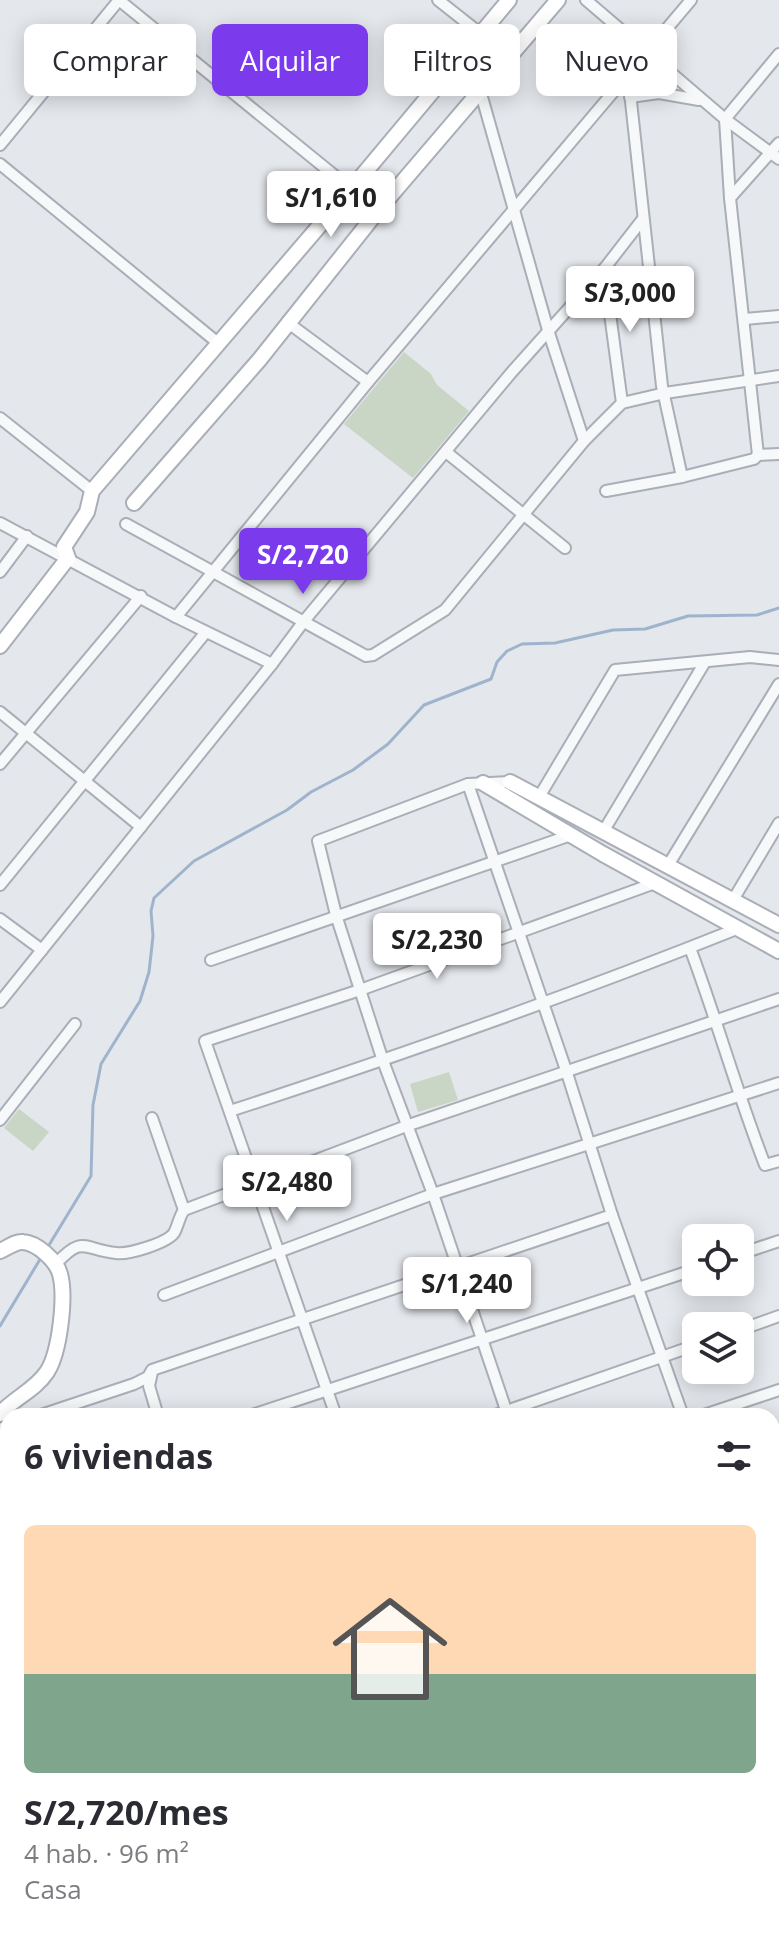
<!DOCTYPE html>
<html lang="es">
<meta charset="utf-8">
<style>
body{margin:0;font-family:"Open Sans",sans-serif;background:#f7f7f7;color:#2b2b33;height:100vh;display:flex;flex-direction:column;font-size:30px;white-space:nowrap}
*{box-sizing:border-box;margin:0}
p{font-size:26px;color:#7c7c81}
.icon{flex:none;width:44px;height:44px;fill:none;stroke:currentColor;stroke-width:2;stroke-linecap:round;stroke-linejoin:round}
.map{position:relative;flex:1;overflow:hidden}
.details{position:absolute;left:0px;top:1408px;width:780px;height:538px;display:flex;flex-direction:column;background:#fff;border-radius:24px 24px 0 0;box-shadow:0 4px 20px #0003}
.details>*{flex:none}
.top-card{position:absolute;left:24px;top:24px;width:732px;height:72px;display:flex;gap:16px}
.controls{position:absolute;left:682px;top:1224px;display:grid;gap:16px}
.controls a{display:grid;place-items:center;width:72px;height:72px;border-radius:12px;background:#fff;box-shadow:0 4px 20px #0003;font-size:40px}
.price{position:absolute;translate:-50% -68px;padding:0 18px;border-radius:8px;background:#fff;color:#222;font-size:26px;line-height:52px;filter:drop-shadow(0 2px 4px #0008)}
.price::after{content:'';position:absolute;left:50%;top:48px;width:24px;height:18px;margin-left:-12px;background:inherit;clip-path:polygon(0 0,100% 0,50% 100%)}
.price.current{background:#7c3aed;color:#fff}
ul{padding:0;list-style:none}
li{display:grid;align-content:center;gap:16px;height:424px;padding:0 24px}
li span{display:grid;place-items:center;height:248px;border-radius:12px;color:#555}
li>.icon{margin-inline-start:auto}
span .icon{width:144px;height:144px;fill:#fffc;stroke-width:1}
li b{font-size:34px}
h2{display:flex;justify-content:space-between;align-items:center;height:96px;padding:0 24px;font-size:34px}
.pill{padding:0 28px;border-radius:12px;background:#fff;box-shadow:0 4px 20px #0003;font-size:28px;line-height:72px}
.pill.current{background:#7c3aed;color:#fff}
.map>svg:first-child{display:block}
.green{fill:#c9d6c5}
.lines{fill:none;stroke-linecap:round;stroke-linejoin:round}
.stream{stroke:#9fb4cc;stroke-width:3}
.street-casing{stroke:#a9aeb7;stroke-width:14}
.secondary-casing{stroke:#a9aeb7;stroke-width:18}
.primary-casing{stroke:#a3abb8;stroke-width:20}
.street{stroke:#f7f8fa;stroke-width:10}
.secondary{stroke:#fff;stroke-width:14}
.primary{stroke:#fff;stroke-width:16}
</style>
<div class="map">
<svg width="779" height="1945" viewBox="0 0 779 1945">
<rect width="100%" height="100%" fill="#e4e7ec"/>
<g class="green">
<polygon points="404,352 431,374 437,385 469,411 413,478 344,424"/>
<polygon points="449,1072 458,1100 418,1112 410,1084"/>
<polygon points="19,1109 49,1132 33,1151 4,1128"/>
</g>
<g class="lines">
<g class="stream">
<polyline points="46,1250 91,1176 93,1105 101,1064 140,1001 149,972 153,936 151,911 154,898 194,861 287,810 311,792 353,770 388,744 424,705 491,679 497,662 507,651 522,644 555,643 613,630 645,629 688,616 757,615 779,608"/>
<polyline points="0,1326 42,1256"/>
</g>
<defs>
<g id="street">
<polyline points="119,0 351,189"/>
<polyline points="438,0 481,34"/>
<polyline points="586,0 725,119 779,159"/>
<polyline points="628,74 662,386 682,477"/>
<polyline points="480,90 548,330 584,441"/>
<polyline points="630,97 659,93 699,100"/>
<polyline points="0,145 119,0"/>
<polyline points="0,164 218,343"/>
<polyline points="730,198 779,143"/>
<polyline points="604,269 622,403"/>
<polyline points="745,319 779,316"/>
<polyline points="287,322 368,382"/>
<polyline points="0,418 92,491"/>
<polyline points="446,452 565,548"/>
<polyline points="758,455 730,198 725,119 779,54"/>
<polyline points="606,491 682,477 754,459 758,455 779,454"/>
<polyline points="0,523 176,617 272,664"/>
<polyline points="126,524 366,656 373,655 445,610 584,441 622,403 665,393 779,376"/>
<polyline points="0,572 27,536"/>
<polyline points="176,617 368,382 691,0"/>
<polyline points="0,712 141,827"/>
<polyline points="0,764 141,596"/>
<polyline points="468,784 566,1070 612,1215 683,1416"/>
<polyline points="539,797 615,670 750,657 779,660"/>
<polyline points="603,832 705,662"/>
<polyline points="667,867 779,684"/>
<polyline points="0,885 206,632"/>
<polyline points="733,900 779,823"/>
<polyline points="0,919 42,950"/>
<path d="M 690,948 C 717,1020 737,1093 765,1165 L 779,1161"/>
<polyline points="211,960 571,835"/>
<polyline points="0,1002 272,664 304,621 511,373 604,269 642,220"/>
<path d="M 230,1111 C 402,1055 571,995 739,928"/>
<polyline points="152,1118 184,1210"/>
<polyline points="0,1120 75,1024"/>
<polyline points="740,1254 779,1241"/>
<path d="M 56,1264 C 83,1234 84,1250 116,1253 C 128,1255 167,1243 174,1233 C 178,1226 179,1217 184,1210 L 409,1125 L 779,999"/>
<polyline points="164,1295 433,1194 779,1083"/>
<polyline points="740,1330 779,1316"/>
<polyline points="152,1372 149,1386 158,1416"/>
<polyline points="38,1416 134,1384 148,1377 152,1370 612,1215"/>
<polyline points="249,1416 696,1269"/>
<polyline points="336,1416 205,1041 360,990 655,883"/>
<polyline points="492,1416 696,1345"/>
<polyline points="508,1416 433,1194 383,1061 336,915 318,841 468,784 510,782"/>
<polyline points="701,1416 779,1390"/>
<polyline points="0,1429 8,1426"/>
<polyline points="772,1465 779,1463"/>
<polyline points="0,1585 8,1582"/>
<polyline points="772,1637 779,1635"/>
<polyline points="772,1683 779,1673"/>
<polyline points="0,1891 8,1888"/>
<polyline points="0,1929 5,1945"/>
<polyline points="50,1938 52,1945"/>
<polyline points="292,1938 295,1945"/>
<polyline points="365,1938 368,1945"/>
<polyline points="438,1938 441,1945"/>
<polyline points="198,1945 217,1938"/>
<polyline points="454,1945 480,1938"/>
<polyline points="505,1945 511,1938"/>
<polyline points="588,1945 596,1938"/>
</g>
<g id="secondary">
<polyline points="134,503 260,359 381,207 558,0"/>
<polyline points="0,646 68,558 64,547 87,512 92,491 351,189 509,0"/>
<polyline points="510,782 779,925"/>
<polyline points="483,783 603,854 779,951"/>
<path d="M 0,1251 C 7,1248 16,1241 23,1242 C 37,1243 56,1260 60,1274 C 66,1296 60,1352 47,1372 C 35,1390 14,1398 0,1414"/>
<polyline points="0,1477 8,1502"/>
</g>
<g id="primary">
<polyline points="772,1531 779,1528"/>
<polyline points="772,1550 779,1547"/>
<polyline points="0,1799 8,1797"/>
<polyline points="0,1818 8,1815"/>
</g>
</defs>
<use href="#street" class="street-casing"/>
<use href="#secondary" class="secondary-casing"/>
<use href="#primary" class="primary-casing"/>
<use href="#street" class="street"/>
<use href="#secondary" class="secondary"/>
<use href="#primary" class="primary"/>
</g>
</svg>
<div class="controls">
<a><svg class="icon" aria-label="locate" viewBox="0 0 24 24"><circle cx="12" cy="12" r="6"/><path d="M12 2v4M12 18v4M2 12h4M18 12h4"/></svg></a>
<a><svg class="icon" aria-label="layers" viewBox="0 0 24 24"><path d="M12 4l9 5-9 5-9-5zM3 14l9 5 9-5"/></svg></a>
</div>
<b class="price" style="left:331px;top:239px">S/1,610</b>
<b class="price" style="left:630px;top:334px">S/3,000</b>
<b class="price current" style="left:303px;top:596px">S/2,720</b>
<b class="price" style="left:437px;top:981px">S/2,230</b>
<b class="price" style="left:287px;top:1223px">S/2,480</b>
<b class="price" style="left:467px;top:1325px">S/1,240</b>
<div class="top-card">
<a class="pill">Comprar</a>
<a class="pill current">Alquilar</a>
<a class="pill">Filtros</a>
<a class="pill">Nuevo</a>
</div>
<section class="details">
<h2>6 viviendas<svg class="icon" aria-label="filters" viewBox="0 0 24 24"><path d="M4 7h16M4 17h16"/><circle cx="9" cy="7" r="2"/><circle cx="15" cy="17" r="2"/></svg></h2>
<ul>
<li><span style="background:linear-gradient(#ffd9b3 60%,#7fa58c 0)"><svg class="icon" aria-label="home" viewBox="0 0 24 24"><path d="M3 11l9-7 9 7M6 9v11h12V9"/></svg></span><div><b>S/2,720/mes</b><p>4 hab. · 96 m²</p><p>Casa</p></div></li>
</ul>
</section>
</div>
